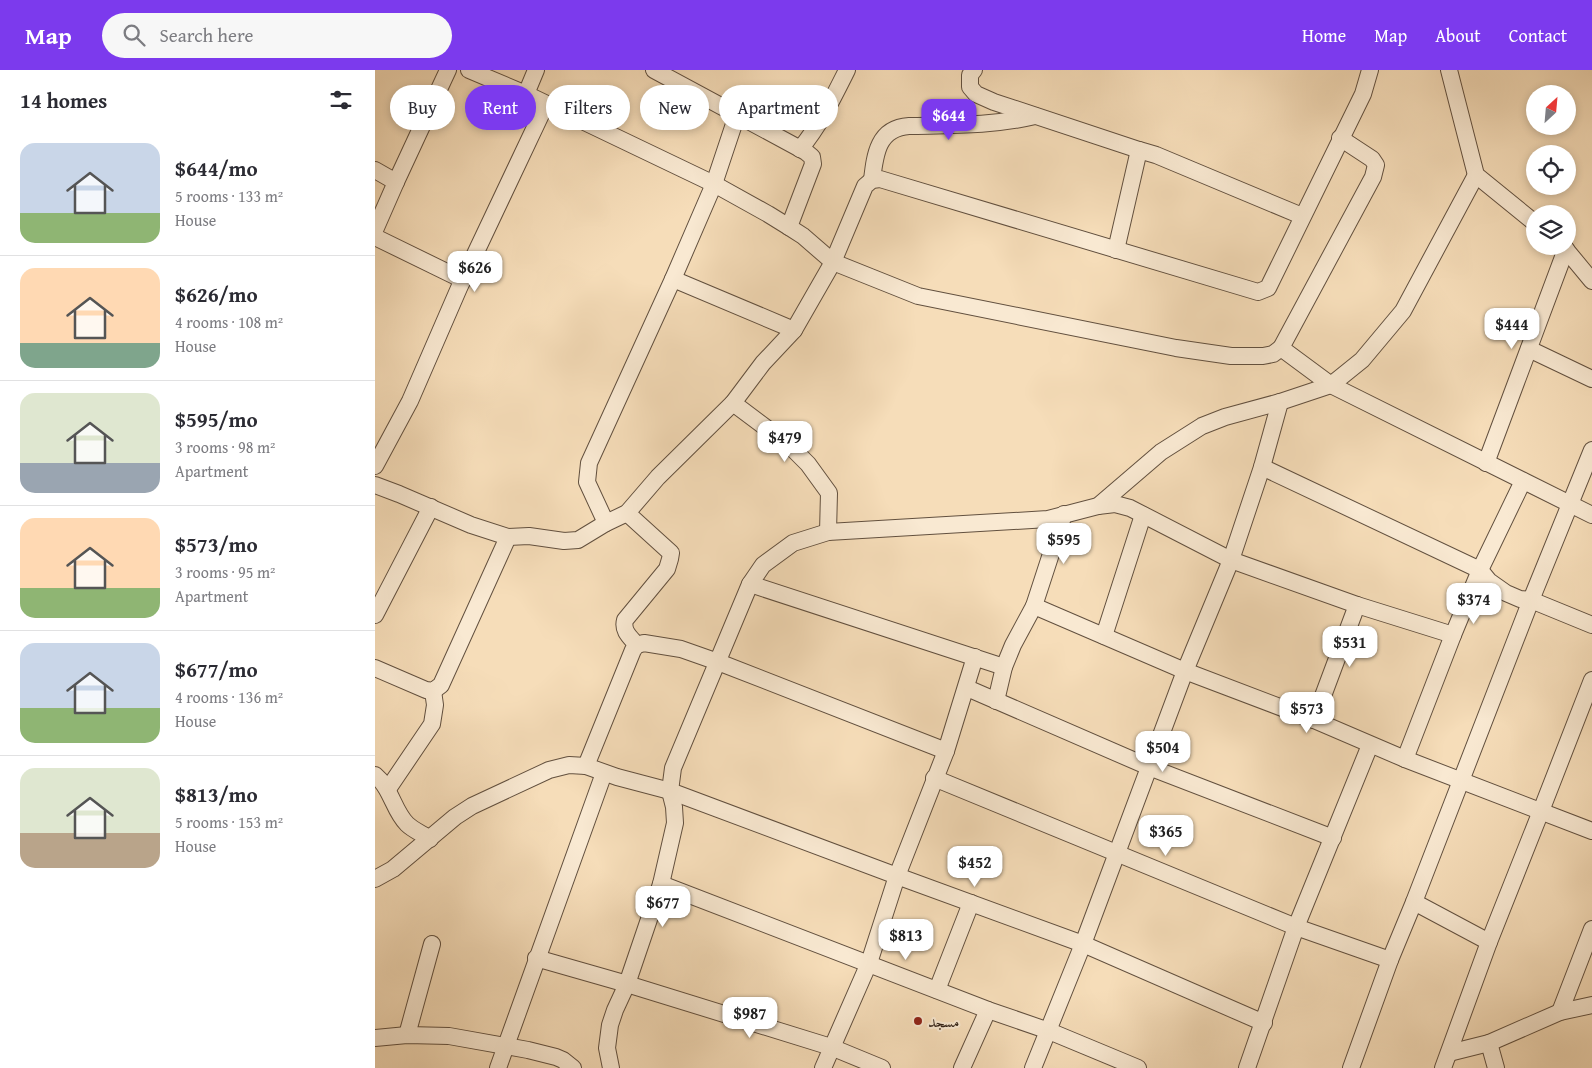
<!DOCTYPE html>
<meta charset="utf-8">
<style>
body{margin:0;font-family:"Gentium Book Plus",Amiri,serif;background:#f7f7f7;color:#2b2b33;height:100vh;display:flex;flex-direction:column;font-size:19px;white-space:nowrap}
*{box-sizing:border-box;margin:0}
p{font-size:16px;color:#7c7c81}
.icon{flex:none;width:28px;height:28px;fill:none;stroke:currentColor;stroke-width:2;stroke-linecap:round;stroke-linejoin:round}
.map{position:relative;flex:1;overflow:hidden}
.side{display:flex;flex-direction:column;background:#fff;width:375px}
.side>*{flex:none}
.top-card{position:absolute;left:15px;top:15px;width:475px;height:45px;display:flex;gap:10px}
.needle{width:32px;rotate:26deg}
.fabs{position:absolute;left:1151px;top:15px;display:grid;gap:10px}
.fabs a{display:grid;place-items:center;width:50px;height:50px;border-radius:50%;background:#fff;box-shadow:0 2px 8px #0003;font-size:25px}
.price{position:absolute;translate:-50% -42px;padding:0 11px;border-radius:10px;background:#fff;color:#222;font-size:16px;line-height:32px;filter:drop-shadow(0 1px 2px #0008)}
.price::after{content:'';position:absolute;left:50%;top:30px;width:15px;height:11px;margin-left:-8px;background:inherit;clip-path:polygon(0 0,100% 0,50% 100%)}
.price.active{background:#7c3aed;color:#fff}
ul{padding:0;list-style:none}
li{display:flex;align-items:center;gap:15px;height:125px;padding:0 20px}
li+li{border-top:1px solid #e1e1e2}
li span{display:grid;place-items:center;flex:none;width:140px;height:100px;border-radius:15px;color:#555}
li>.icon{margin-inline-start:auto}
span .icon{width:60px;height:60px;fill:#fffc;stroke-width:1}
li b{font-size:21px}
h2{display:flex;justify-content:space-between;align-items:center;height:60px;padding:0 20px;font-size:21px}
.tag{padding:0 18px;border-radius:22px;background:#fff;box-shadow:0 2px 8px #0003;font-size:18px;line-height:45px}
.tag.active{background:#7c3aed;color:#fff}
header{display:flex;align-items:center;gap:30px;box-sizing:border-box;height:70px;padding:0 25px;background:#7c3aed;color:#fff}
header strong{font-size:24px}
nav{display:flex;gap:28px;margin-inline-start:auto;font-size:18px}
.search{width:350px;height:45px;background:#f7f7f7;display:flex;align-items:center;gap:12px;box-sizing:border-box;padding:0 18px;border-radius:28px;color:#7c7c81;font-size:19px}
main{display:flex;flex:1;min-height:0}
.map>svg:first-child{display:block}
.lines{fill:none;stroke-linecap:round;stroke-linejoin:round}
.minor-casing{stroke:#62503f;stroke-width:18}
.minor{stroke:#f9e9d2;stroke-width:16}
.poi-dot{fill:#8f2418;stroke:#f9e9d2;stroke-width:2}
.labels{text-anchor:middle;dominant-baseline:central;stroke-width:4;stroke-linejoin:round;paint-order:stroke}
.poi-label{font-size:16px;fill:#312116;stroke:#f9e9d2;text-anchor:start}
</style>
<header>
<strong>Map</strong>
<div class="search"><svg class="icon" aria-label="search" viewBox="0 0 24 24"><circle cx="10" cy="10" r="6"/><path d="M15 15l6 6"/></svg>Search here</div>
<nav><a>Home</a><a>Map</a><a>About</a><a>Contact</a></nav>
</header>
<main>
<section class="side">
<h2>14 homes<svg class="icon" aria-label="filters" viewBox="0 0 24 24"><path d="M4 7h16M4 17h16"/><circle cx="9" cy="7" r="2"/><circle cx="15" cy="17" r="2"/></svg></h2>
<ul>
<li><span style="background:linear-gradient(#c9d6e8 70%,#8fb573 0)"><svg class="icon" aria-label="home" viewBox="0 0 24 24"><path d="M3 11l9-7 9 7M6 9v11h12V9"/></svg></span><div><b>$644/mo</b><p>5 rooms · 133 m²</p><p>House</p></div></li>
<li><span style="background:linear-gradient(#ffd9b3 75%,#7fa58c 0)"><svg class="icon" aria-label="home" viewBox="0 0 24 24"><path d="M3 11l9-7 9 7M6 9v11h12V9"/></svg></span><div><b>$626/mo</b><p>4 rooms · 108 m²</p><p>House</p></div></li>
<li><span style="background:linear-gradient(#dfe7d0 70%,#9aa5b1 0)"><svg class="icon" aria-label="home" viewBox="0 0 24 24"><path d="M3 11l9-7 9 7M6 9v11h12V9"/></svg></span><div><b>$595/mo</b><p>3 rooms · 98 m²</p><p>Apartment</p></div></li>
<li><span style="background:linear-gradient(#ffd9b3 70%,#8fb573 0)"><svg class="icon" aria-label="home" viewBox="0 0 24 24"><path d="M3 11l9-7 9 7M6 9v11h12V9"/></svg></span><div><b>$573/mo</b><p>3 rooms · 95 m²</p><p>Apartment</p></div></li>
<li><span style="background:linear-gradient(#c9d6e8 65%,#8fb573 0)"><svg class="icon" aria-label="home" viewBox="0 0 24 24"><path d="M3 11l9-7 9 7M6 9v11h12V9"/></svg></span><div><b>$677/mo</b><p>4 rooms · 136 m²</p><p>House</p></div></li>
<li><span style="background:linear-gradient(#dfe7d0 65%,#b9a48a 0)"><svg class="icon" aria-label="home" viewBox="0 0 24 24"><path d="M3 11l9-7 9 7M6 9v11h12V9"/></svg></span><div><b>$813/mo</b><p>5 rooms · 153 m²</p><p>House</p></div></li>
</ul>
</section>
<div class="map">
<svg width="1217" height="998" viewBox="0 0 1217 998">
<rect width="100%" height="100%" fill="#f6ddb9"/>
<filter id="stains"><feTurbulence type="fractalNoise" baseFrequency=".004" numOctaves="4"/><feColorMatrix values="0 0 0 0 .2 0 0 0 0 .09 0 0 0 0 .02 0 0 0 .5 -.17"/></filter>
<radialGradient id="worn" r=".72"><stop offset=".6" stop-color="#630" stop-opacity="0"/><stop offset="1" stop-color="#630" stop-opacity=".3"/></radialGradient>
<g class="lines">
<defs>
<g id="minor">
<polyline points="94,0 151,24 339,114 393,144 414,157 428,166 458,192 543,226 801,278 856,286 888,286 898,284 906,278"/>
<polyline points="279,0 431,82 437,87 438,94 414,157"/>
<polyline points="599,0 595,5 595,17 601,24 619,32 764,80"/>
<polyline points="1074,0 1101,105 1160,153"/>
<polyline points="151,24 161,0"/>
<polyline points="965,68 997,89 1001,95 998,107 906,278 956,315 1217,445"/>
<path d="M 425,79 C 445,55 458,28 472,0"/>
<polyline points="0,100 21,112 73,0"/>
<path d="M 497,110 C 500,84 503,58 534,56 C 576,55 618,56 660,46"/>
<polyline points="0,160 21,112"/>
<polyline points="0,167 88,210"/>
<polyline points="1188,176 1217,211"/>
<polyline points="741,180 764,80 781,85 927,146"/>
<polyline points="298,209 419,260"/>
<polyline points="1154,279 1217,309"/>
<polyline points="358,333 414,375 433,394 454,423 453,462"/>
<polyline points="1111,393 1191,179"/>
<polyline points="0,396 35,331 84,218 171,34"/>
<polyline points="887,397 1105,500 1114,511 1131,523 1145,529 1156,530 1217,555"/>
<polyline points="0,415 24,424 96,455 133,467 154,466 189,471 203,470 231,453 252,443 283,407 358,333 388,293 419,260 458,192 490,116 497,110 505,109 883,222 893,218 988,24 995,0"/>
<polyline points="723,436 740,434 755,438 856,490 982,535 1078,565"/>
<path d="M 252,443 L 296,483 L 295,489 L 292,499 L 250,550 C 247,561 255,567 262,575"/>
<polyline points="231,453 212,412 214,393 298,209 339,114 362,45"/>
<polyline points="375,514 629,597"/>
<polyline points="659,536 810,601 939,650 1030,689 1217,761"/>
<polyline points="0,545 56,437"/>
<polyline points="729,566 768,445"/>
<polyline points="0,598 51,620 58,621 66,615 133,467"/>
<polyline points="592,618 774,697 958,768"/>
<polyline points="621,631 629,597 638,575 659,536 689,444"/>
<polyline points="939,650 982,535"/>
<polyline points="1030,689 1078,565 1105,500 1148,411"/>
<polyline points="211,696 258,580 262,575 269,573 306,579 343,592 571,681"/>
<path d="M 0,705 C 17,719 18,740 32,754 C 38,760 48,764 55,769"/>
<polyline points="559,708 921,857 1015,890"/>
<polyline points="13,719 57,654 60,635 58,621"/>
<polyline points="0,809 18,799 80,747 97,736 174,700 194,695 211,696 242,707 295,721 522,806 708,874 889,953"/>
<polyline points="286,814 613,940 674,961 763,998"/>
<polyline points="1039,832 1114,872"/>
<polyline points="161,888 252,914 456,977 507,998"/>
<polyline points="562,920 596,833"/>
<polyline points="1185,942 1217,859"/>
<polyline points="32,965 57,874"/>
<polyline points="0,968 32,965 74,966 153,980 181,987 188,990 198,998"/>
<polyline points="1114,973 1121,998"/>
<polyline points="1074,983 1114,973 1185,942 1217,935"/>
<polyline points="123,998 229,703"/>
<polyline points="236,998 232,978 235,955 240,940 252,914 286,814 300,753 299,737 295,721 298,698 375,514 388,495 418,473 453,462 673,449 723,436 786,382 827,356 850,347 905,332 956,315 987,290 1028,241 1101,105"/>
<polyline points="448,998 494,893 522,806 571,681 600,587"/>
<polyline points="587,998 613,940"/>
<polyline points="658,998 708,874 810,601 856,490 887,397 905,332"/>
<polyline points="872,998 921,857 995,675"/>
<polyline points="976,998 1015,890 1039,832 1156,530 1217,380"/>
<polyline points="1068,998 1114,872 1166,741 1217,610"/>
</g>
</defs>
<use href="#minor" class="minor-casing"/>
<use href="#minor" class="minor"/>
</g>
<circle class="poi-dot" cx="543" cy="951" r="5"/>
<g class="labels">
<g class="poi-label">
<text x="553" y="951">مسجد</text>
</g>
</g>
<rect width="100%" height="100%" filter="url(#stains)"/>
<rect width="100%" height="100%" fill="url(#worn)"/>
</svg>
<div class="fabs">
<a><svg class="needle" viewBox="-14 -14 28 28"><path d="M0-13l5 13h-10z" fill="#e53935"/><path d="M0 13l5-13h-10z" fill="#7c7c81"/></svg></a>
<a><svg class="icon" aria-label="locate" viewBox="0 0 24 24"><circle cx="12" cy="12" r="6"/><path d="M12 2v4M12 18v4M2 12h4M18 12h4"/></svg></a>
<a><svg class="icon" aria-label="layers" viewBox="0 0 24 24"><path d="M12 4l9 5-9 5-9-5zM3 14l9 5 9-5"/></svg></a>
</div>
<b class="price active" style="left:574px;top:71px">$644</b>
<b class="price" style="left:100px;top:223px">$626</b>
<b class="price" style="left:1137px;top:280px">$444</b>
<b class="price" style="left:410px;top:393px">$479</b>
<b class="price" style="left:689px;top:495px">$595</b>
<b class="price" style="left:1099px;top:555px">$374</b>
<b class="price" style="left:975px;top:598px">$531</b>
<b class="price" style="left:932px;top:664px">$573</b>
<b class="price" style="left:788px;top:703px">$504</b>
<b class="price" style="left:791px;top:787px">$365</b>
<b class="price" style="left:600px;top:818px">$452</b>
<b class="price" style="left:288px;top:858px">$677</b>
<b class="price" style="left:531px;top:891px">$813</b>
<b class="price" style="left:375px;top:969px">$987</b>
<div class="top-card">
<a class="tag">Buy</a>
<a class="tag active">Rent</a>
<a class="tag">Filters</a>
<a class="tag">New</a>
<a class="tag">Apartment</a>
</div>
</div>
</main>
